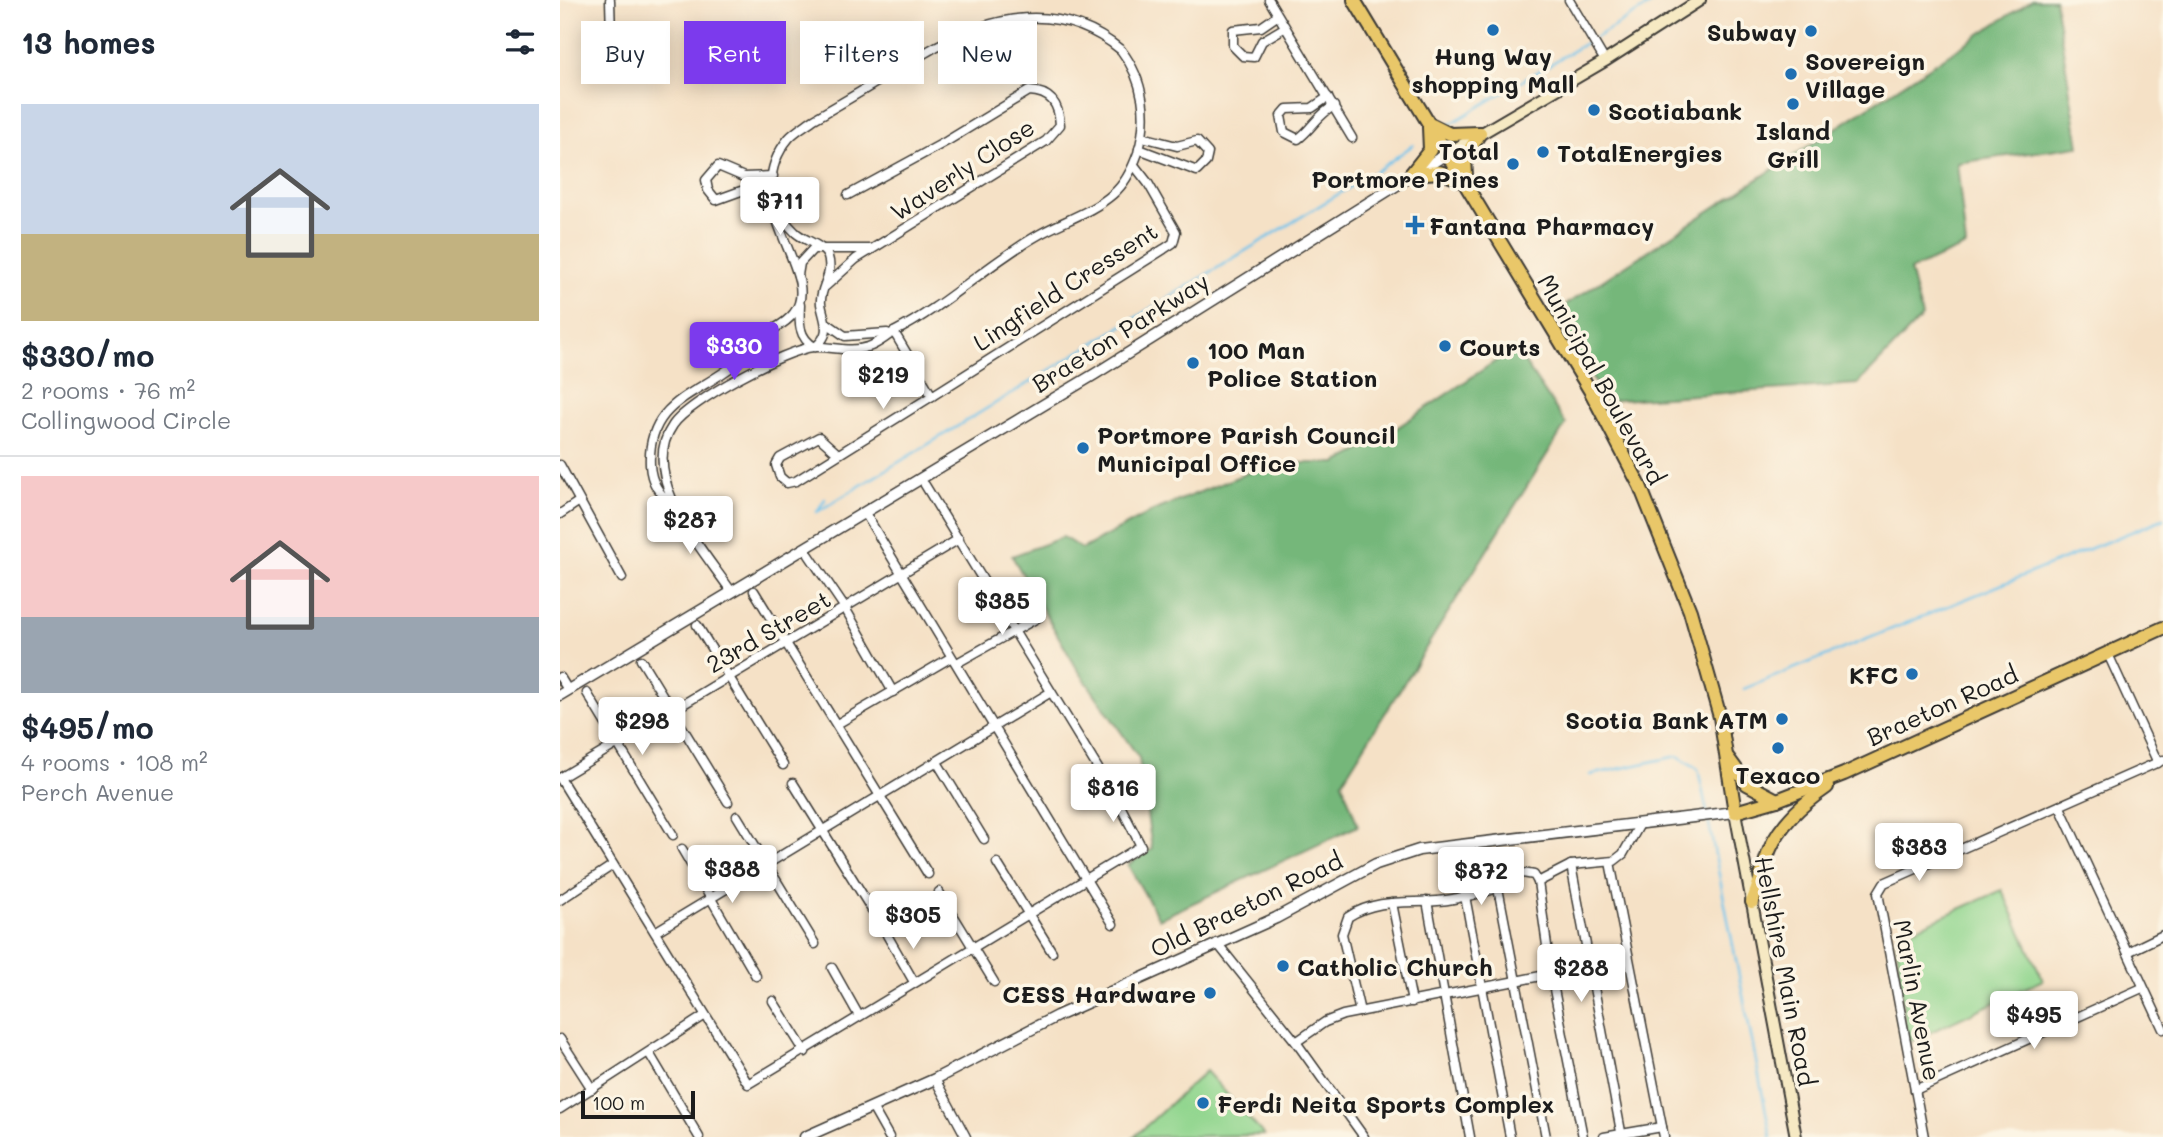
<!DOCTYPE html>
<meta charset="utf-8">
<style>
body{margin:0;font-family:Mali,sans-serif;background:#f6f6f7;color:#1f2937;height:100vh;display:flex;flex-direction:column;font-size:26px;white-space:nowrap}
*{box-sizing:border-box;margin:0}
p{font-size:23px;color:#747a83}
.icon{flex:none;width:38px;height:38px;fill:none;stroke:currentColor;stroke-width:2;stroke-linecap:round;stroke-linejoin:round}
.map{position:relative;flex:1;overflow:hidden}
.sheet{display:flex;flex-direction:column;background:#fff;width:560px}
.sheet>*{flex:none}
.banner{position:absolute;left:21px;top:21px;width:665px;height:63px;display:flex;gap:14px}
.scale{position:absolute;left:21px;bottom:18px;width:114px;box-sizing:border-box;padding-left:7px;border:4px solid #1c1c1c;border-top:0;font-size:19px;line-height:24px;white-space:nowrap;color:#1c1c1c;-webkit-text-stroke:5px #fcf5e5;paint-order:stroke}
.price{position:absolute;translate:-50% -60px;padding:0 16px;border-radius:7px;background:#fff;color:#222;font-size:23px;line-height:46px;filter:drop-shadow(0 2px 4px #0008)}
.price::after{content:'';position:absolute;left:50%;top:42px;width:21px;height:16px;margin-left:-10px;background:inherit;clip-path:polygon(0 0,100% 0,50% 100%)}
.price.on{background:#7c3aed;color:#fff}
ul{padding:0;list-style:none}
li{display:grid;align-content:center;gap:14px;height:371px;padding:0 21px}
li+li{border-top:2px solid #e0e1e3}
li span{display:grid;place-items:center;height:217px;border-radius:0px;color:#555}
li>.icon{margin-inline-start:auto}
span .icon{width:126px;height:126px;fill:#fffc;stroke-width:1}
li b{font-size:30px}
h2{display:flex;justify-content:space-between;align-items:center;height:84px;padding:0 21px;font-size:30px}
.chip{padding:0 24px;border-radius:0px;background:#fff;box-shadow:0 4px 18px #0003;font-size:24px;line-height:63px}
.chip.on{background:#7c3aed;color:#fff}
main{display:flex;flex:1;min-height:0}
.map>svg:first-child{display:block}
.green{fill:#92d68f;stroke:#577956;stroke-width:2}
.forest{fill:#75b77a;stroke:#486a4b;stroke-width:2}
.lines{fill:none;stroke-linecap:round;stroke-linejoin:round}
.stream{stroke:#6fc3eb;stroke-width:2.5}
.minor-casing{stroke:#3d3a36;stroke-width:11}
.tertiary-casing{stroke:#3d3a36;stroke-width:13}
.secondary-casing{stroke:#3d3a36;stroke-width:14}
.primary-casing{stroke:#3d3a36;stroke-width:16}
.minor{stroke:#fff;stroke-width:8}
.tertiary{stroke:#fff;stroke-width:10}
.secondary{stroke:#f6e9c3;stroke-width:10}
.primary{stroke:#e9c769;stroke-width:12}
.poi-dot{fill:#1f6fb2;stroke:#fcf5e5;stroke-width:2.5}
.labels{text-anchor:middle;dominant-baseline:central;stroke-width:7;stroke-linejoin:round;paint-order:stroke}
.poi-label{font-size:24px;font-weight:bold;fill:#1c1c1c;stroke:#fcf5e5;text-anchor:start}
.street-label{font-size:24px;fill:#1c1c1c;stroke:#fcf5e5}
</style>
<main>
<section class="sheet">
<h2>13 homes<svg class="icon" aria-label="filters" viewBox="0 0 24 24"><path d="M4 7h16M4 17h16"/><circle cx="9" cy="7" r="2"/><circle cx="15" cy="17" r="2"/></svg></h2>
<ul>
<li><span style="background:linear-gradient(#c9d6e8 60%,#c2b280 0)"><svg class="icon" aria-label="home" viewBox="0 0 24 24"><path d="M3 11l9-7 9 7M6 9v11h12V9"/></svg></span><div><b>$330/mo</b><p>2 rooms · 76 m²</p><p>Collingwood Circle</p></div></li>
<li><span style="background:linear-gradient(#f6c9c9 65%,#9aa5b1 0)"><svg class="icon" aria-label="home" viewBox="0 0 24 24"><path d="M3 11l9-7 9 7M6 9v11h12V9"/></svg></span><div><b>$495/mo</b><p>4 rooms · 108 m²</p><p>Perch Avenue</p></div></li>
</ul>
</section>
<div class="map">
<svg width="1603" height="1137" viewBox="0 0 1603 1137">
<rect width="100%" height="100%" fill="#fcf5e5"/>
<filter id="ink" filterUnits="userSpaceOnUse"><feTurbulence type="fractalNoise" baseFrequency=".0143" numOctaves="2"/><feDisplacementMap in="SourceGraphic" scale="14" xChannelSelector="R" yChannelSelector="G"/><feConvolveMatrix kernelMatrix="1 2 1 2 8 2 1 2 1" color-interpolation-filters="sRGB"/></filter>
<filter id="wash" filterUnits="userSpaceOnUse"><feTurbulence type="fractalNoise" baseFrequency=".00686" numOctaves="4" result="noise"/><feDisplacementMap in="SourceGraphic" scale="28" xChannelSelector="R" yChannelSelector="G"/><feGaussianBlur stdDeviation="1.57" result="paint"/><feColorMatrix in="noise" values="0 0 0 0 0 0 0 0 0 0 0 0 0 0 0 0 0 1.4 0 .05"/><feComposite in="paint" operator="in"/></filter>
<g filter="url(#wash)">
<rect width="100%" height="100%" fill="#f5e1c6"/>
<g class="green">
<polygon points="1442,890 1483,980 1347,1043 1336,937"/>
<polygon points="646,1071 704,1135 574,1137"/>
</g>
<g class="forest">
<polygon points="1472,0 1495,0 1519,146 1397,163 1406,246 1350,270 1362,317 1298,384 1046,401 993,313"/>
<polygon points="955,348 1006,424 782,782 798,826 599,919 568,865 592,849 579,758 516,667 452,556 503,537 522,549 593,511 712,463 776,463 813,444"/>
</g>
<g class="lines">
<g class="stream">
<polyline points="1035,38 1098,0"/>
<polyline points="887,126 1029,41"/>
<polyline points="265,499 257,512 818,170 853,145"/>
<polyline points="1184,689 1603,519"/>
<polyline points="1030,775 1118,756 1138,769 1147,812"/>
<polyline points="1148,819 1211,1137"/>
</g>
</g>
</g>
<g filter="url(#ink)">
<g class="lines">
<defs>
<g id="minor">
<polyline points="50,0 51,36"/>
<polyline points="709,0 792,138"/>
<polyline points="1009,0 1045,61"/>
<polyline points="717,16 701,27 673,30 673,46 683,56 694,57 702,41 724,28"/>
<path d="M 768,97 L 752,108 L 727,109 L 721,116 L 724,132 L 738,139 C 752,129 757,115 774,106"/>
<polyline points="579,149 637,171 646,162 648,153 637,141 617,146 582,137"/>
<polyline points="210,191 181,191 156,200 148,190 146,180 158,166 184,177 213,176"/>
<path d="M 214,200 C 219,212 225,223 235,232 C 244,241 264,245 268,257 C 274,275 259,288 261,304 C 264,321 273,333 255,347"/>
<polyline points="238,275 240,263 253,249 310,249"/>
<path d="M 266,286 L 296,259 L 486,141 L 500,125 C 499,104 491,92 469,91 L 387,141 L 288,195"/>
<path d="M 240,305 C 239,322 238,338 255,347"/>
<polyline points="268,324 285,336 327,333"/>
<polyline points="334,332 372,396 604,249 613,243 616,232 588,183 574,165"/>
<polyline points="278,454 259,437 220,458 216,465 220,477 227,483 236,481 372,396"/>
<polyline points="0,465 62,578"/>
<polyline points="365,485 542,775"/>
<path d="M 113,505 C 99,495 91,482 90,465 C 87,403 134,396 174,365 C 185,357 192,344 204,335 C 214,328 226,324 234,313 C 265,273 174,204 229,138 C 235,131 246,125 254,119 C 291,98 327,76 363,54 C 430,14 501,0 561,50 C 584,80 589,117 578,153 C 573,167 565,184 553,194 C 531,213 505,220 480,234 C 428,263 387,305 334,332 C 325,337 318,344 308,347 C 289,353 273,346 254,347 C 226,349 129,401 113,425 C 77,476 143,550 171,591"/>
<polyline points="305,513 553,924"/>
<polyline points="0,514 18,502"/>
<polyline points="249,555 285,608 333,692"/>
<polyline points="194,591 368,874"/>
<polyline points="137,625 223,765"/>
<polyline points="1548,654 1598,763"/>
<polyline points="81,660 168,802"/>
<polyline points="397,663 479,617"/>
<polyline points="0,677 8,690"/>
<polyline points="27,693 113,835"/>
<polyline points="277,724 390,658"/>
<polyline points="377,762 424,839"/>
<polyline points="0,778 188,1084 581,846 552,790"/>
<polyline points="0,778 399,539"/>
<polyline points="233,783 312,910"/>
<polyline points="1500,807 1603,1029"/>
<polyline points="177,816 255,944"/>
<polyline points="122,849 196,976"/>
<polyline points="1050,862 1104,1137"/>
<polyline points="437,863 492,952"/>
<polyline points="1011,865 1062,1137"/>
<polyline points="978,882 991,974 1023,1137"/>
<polyline points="938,888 986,1137"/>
<polyline points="379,892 434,982"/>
<polyline points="905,896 950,1137"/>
<polyline points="0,900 53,865"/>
<polyline points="867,901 910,1137"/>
<polyline points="832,903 852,1002"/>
<polyline points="95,932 491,692"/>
<polyline points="327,935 354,982"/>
<polyline points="657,943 736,1042 804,1137"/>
<polyline points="1568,952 1603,935"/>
<polyline points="272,968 299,1016"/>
<polyline points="213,1001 245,1052"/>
<path d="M 800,1012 L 782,934 L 788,917 C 821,895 858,906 893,899 C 907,896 923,894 936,888 C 944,885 948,876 957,872 L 974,875 L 978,882 L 1011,865 L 1054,861 L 1063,854 L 1080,824"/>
<polyline points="0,1039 32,1089"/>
<polyline points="736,1042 765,1022 783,1015 1067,959"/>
<polyline points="89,1053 139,1137"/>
<polyline points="375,1079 406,1137"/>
<polyline points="1355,1090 1582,988"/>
<polyline points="312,1107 329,1137"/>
<polyline points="0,1109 144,1016"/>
<polyline points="1044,1137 1102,1127"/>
<polyline points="1364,1137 1318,893 1324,883 1603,760"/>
</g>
<g id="tertiary">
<polyline points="0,695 535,374 888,153"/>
<polyline points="245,1137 375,1079 497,1016 716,918 816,864 859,850 1175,812"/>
</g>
<g id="secondary">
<polyline points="888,153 1045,61 1140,0"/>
<polyline points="1175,812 1236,1137"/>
</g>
<g id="primary">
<polyline points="794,0 1031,392 1080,486 1130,611 1160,717 1175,812 1217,800 1284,774 1603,628"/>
<polyline points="872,125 890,134 920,133"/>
<polyline points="851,174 870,150 869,127"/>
<polyline points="851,174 880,172 906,182"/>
<polyline points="906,176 905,157 920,133"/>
<polyline points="1168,758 1187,784 1217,800"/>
<path d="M 1192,902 C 1200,884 1203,866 1210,849 C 1221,823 1245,802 1267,787"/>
</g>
</defs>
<use href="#minor" class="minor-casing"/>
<use href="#tertiary" class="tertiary-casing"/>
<use href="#secondary" class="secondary-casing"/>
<use href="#primary" class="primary-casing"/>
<use href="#minor" class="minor"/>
<use href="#tertiary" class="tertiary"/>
<use href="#secondary" class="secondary"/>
<use href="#primary" class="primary"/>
</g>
</g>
<g class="poi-dot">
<circle cx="933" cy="30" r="7"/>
<circle cx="1251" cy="31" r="7"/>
<circle cx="1231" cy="74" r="7"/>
<circle cx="1233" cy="104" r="7"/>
<circle cx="1034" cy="110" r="7"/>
<circle cx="983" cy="152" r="7"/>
<circle cx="953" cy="164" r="7"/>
<path d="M851.5 214.5h7v7h7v7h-7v7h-7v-7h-7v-7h7z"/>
<circle cx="885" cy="346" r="7"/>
<circle cx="633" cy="363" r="7"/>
<circle cx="523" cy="448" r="7"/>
<circle cx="1352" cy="674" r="7"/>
<circle cx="1222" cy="719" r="7"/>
<circle cx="1218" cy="748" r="7"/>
<circle cx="723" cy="966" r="7"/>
<circle cx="650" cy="993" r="7"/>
<circle cx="643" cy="1103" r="7"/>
</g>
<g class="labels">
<g class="poi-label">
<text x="1237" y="31" text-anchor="end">Subway</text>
<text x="933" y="55" text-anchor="middle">Hung Way<tspan x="933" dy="28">shopping Mall</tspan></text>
<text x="1245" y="60">Sovereign<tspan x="1245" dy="28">Village</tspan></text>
<text x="1048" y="110">Scotiabank</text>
<text x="1233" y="130" text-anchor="middle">Island<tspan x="1233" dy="28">Grill</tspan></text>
<text x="939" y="150" text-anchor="end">Total<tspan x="939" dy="28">Portmore Pines</tspan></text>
<text x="997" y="152">TotalEnergies</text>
<text x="869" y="225">Fantana Pharmacy</text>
<text x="899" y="346">Courts</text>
<text x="647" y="349">100 Man<tspan x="647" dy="28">Police Station</tspan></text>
<text x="537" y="434">Portmore Parish Council<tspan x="537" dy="28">Municipal Office</tspan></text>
<text x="1338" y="674" text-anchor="end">KFC</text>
<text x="1208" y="719" text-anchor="end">Scotia Bank ATM</text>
<text x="1218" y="774" text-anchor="middle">Texaco</text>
<text x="737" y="966">Catholic Church</text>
<text x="636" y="993" text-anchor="end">CESS Hardware</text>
<text x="657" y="1103">Ferdi Neita Sports Complex</text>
</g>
<g class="street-label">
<text transform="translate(402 169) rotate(-33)">Waverly Close</text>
<text transform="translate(505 286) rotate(-33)">Lingfield Cressent</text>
<text transform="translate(560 332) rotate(-32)">Braeton Parkway</text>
<text transform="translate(1042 379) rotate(61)">Municipal Boulevard</text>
<text transform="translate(208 631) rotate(-30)">23rd Street</text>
<text transform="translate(1382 705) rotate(-24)">Braeton Road</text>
<text transform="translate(686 904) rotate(-26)">Old Braeton Road</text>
<text transform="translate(1226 971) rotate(79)">Hellshire Main Road</text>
<text transform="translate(1358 1000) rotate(79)">Marlin Avenue</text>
</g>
</g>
</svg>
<div class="scale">100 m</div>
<b class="price" style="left:220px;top:237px">$711</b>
<b class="price on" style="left:174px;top:382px">$330</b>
<b class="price" style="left:323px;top:411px">$219</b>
<b class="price" style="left:130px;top:556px">$287</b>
<b class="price" style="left:442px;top:637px">$385</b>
<b class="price" style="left:82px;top:757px">$298</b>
<b class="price" style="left:553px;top:824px">$816</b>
<b class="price" style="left:1359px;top:883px">$383</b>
<b class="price" style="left:172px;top:905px">$388</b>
<b class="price" style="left:921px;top:907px">$872</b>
<b class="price" style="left:353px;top:951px">$305</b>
<b class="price" style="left:1021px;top:1004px">$288</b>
<b class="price" style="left:1474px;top:1051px">$495</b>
<div class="banner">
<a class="chip">Buy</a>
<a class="chip on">Rent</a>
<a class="chip">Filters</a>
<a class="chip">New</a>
</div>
</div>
</main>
